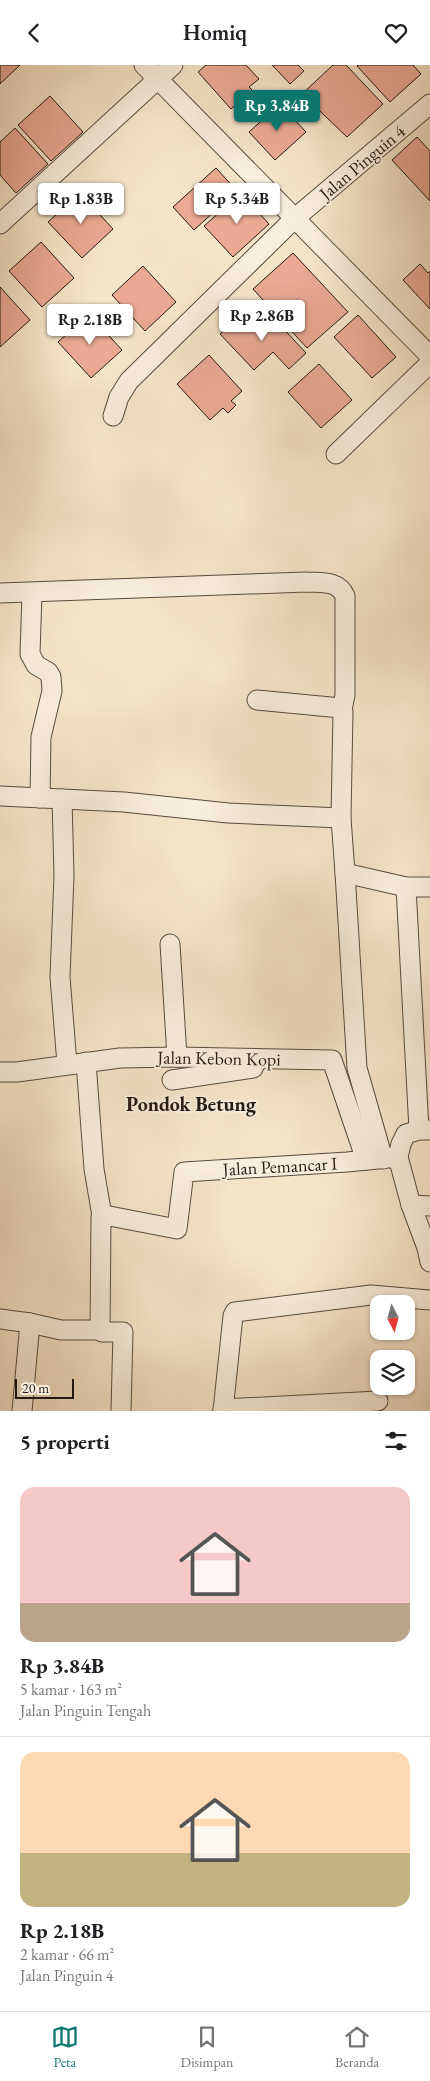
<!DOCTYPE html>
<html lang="id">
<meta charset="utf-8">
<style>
body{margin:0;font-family:"EB Garamond",serif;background:#f6f6f6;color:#202124;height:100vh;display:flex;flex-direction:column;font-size:19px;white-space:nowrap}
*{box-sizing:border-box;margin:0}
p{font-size:16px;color:#757577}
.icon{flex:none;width:28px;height:28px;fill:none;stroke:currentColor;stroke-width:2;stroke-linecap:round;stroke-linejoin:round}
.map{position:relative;height:1346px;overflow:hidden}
.details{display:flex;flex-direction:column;background:#fff;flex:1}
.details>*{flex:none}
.needle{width:32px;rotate:174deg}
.controls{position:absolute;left:370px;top:1230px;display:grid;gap:10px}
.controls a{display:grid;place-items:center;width:45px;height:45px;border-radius:10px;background:#fff;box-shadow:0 1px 4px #0004;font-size:25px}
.scale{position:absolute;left:15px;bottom:12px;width:59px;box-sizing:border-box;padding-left:5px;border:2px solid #241a13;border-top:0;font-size:14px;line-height:18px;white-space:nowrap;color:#241a13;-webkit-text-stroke:4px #f9eddc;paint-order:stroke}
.price{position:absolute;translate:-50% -42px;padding:0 11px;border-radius:5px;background:#fff;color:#222;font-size:16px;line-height:32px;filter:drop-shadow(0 1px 2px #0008)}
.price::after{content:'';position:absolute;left:50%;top:30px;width:15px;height:11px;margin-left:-8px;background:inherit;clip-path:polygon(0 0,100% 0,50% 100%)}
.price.current{background:#0f766e;color:#fff}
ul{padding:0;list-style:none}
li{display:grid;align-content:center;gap:10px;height:265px;padding:0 20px}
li+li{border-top:1px solid #e0e0e0}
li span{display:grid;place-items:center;height:155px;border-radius:15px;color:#555}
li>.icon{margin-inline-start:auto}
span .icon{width:90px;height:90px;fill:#fffc;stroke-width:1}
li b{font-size:21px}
h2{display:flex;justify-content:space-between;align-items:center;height:60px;padding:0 20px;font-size:21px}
header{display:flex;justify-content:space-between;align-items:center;height:65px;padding:0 20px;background:#fff;font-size:22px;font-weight:600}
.menu{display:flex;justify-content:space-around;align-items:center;height:70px;border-top:1px solid #e0e0e0;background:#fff;font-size:14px;color:#757577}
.menu a{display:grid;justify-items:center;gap:2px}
.menu .current{color:#0f766e}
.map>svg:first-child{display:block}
.building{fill:#e9a992;stroke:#241a13}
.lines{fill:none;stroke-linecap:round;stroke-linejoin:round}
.minor-casing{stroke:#584c40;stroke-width:21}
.minor{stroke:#f9eddc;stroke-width:19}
.labels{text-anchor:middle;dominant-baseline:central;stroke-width:4;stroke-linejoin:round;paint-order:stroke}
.street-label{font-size:18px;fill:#241a13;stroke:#f9eddc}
.quarter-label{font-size:20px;font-weight:bold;fill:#241a13;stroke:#f9eddc}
</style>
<header><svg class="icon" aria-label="back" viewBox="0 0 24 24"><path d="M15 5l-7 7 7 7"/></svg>Homiq<svg class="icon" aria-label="heart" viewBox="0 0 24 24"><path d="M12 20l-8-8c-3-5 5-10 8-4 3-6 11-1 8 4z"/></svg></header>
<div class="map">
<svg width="430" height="1346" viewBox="0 0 430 1346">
<rect width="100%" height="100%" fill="#f6e4c9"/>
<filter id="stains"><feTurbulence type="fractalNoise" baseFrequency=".004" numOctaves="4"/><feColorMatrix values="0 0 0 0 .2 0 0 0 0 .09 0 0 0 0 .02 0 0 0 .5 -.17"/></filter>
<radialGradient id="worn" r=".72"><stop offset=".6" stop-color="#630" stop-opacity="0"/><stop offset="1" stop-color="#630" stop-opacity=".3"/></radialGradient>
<g class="building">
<polygon points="0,0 20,0 0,19"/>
<polygon points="206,0 246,0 259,14 249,22 252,25 231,44 198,7"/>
<polygon points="272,0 298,0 304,6 290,19"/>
<polygon points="333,0 346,0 383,39 347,72 302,29"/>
<polygon points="358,0 413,0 421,9 390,37 357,1"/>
<polygon points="50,31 83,67 51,96 18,60"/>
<polygon points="280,39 306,67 275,95 249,67"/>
<polygon points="15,63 48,99 16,128 0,110 0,77"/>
<polygon points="417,72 430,86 430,136 392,95"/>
<polygon points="216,103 237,126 194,165 173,142"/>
<polygon points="80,128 113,164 82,193 48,157"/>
<polygon points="241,128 269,159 233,192 204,161"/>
<polygon points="41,177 74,213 42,242 9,206"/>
<polygon points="293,188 348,247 307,283 253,224"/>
<polygon points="420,199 428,208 430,206 430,244 403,215"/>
<polygon points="143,201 176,237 145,266 112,230"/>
<polygon points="0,222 30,255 0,282"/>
<polygon points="89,249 122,285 91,313 58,277"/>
<polygon points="243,249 256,264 271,250 306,288 289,304 273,287 254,305 220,269"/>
<polygon points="358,250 396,292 372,313 334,272"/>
<polygon points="209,290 242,326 231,336 236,340 228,348 223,343 210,355 177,319"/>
<polygon points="319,299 352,335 321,363 288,327"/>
</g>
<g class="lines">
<defs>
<g id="minor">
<polyline points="144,0 430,291"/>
<polyline points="0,159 173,0"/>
<polyline points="113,351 119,332 129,316 294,154 430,39"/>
<polyline points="336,389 430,298"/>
<path d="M 0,528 L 306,517 C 321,518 338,515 345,531 L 345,630 L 342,645"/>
<polyline points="32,528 30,589 36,600 48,607 51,612 52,626 41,672 40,733"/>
<polyline points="257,635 341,643 343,647 341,753 345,808 406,822 430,822"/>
<polyline points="0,731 124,737 228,748 341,753"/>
<polyline points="62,734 64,811 60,912 67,999"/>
<polyline points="345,808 357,1003 383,1094"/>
<polyline points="406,822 419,1065"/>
<polyline points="170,879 177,992"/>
<polyline points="86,997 94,1104 102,1151"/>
<polyline points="0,1007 17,1007 120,993 177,992 332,995 366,1095"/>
<polyline points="172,1015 253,1003 255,999"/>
<polyline points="398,1092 401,1079 406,1069 419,1065 430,1065"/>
<polyline points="411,1140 430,1141"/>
<polyline points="0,1254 30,1258 61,1265 100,1265"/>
<polyline points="223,1344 378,1336"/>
<polyline points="22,1346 30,1258"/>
<polyline points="121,1346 123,1267 102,1267 100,1265 101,1152 104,1150 177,1164 184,1107 347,1097 398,1092 411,1140 427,1183 430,1197"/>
<polyline points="223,1346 233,1251 235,1247 371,1230 430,1235"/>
</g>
</defs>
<use href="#minor" class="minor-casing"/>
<use href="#minor" class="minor"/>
</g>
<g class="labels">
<g class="street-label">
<text transform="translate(362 97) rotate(-40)">Jalan Pinguin 4</text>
<text transform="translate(219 993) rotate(1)">Jalan Kebon Kopi</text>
<text transform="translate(280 1101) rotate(-3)">Jalan Pemancar I</text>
</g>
<g class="quarter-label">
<text x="191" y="1039">Pondok Betung</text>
</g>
</g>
<rect width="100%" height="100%" filter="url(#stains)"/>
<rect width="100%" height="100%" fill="url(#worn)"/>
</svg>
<div class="controls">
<a><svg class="needle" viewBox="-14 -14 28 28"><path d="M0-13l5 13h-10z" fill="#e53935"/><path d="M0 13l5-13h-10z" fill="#757577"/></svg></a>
<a><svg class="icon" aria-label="layers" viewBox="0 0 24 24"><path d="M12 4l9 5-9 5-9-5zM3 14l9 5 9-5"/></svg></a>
</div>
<div class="scale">20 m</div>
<b class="price current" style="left:277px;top:67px">Rp 3.84B</b>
<b class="price" style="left:81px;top:160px">Rp 1.83B</b>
<b class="price" style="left:237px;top:160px">Rp 5.34B</b>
<b class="price" style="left:262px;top:277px">Rp 2.86B</b>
<b class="price" style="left:90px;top:281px">Rp 2.18B</b>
</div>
<section class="details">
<h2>5 properti<svg class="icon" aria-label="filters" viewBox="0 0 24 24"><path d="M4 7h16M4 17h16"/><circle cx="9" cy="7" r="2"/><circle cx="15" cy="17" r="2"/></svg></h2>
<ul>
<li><span style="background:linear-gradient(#f6c9c9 75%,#b9a48a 0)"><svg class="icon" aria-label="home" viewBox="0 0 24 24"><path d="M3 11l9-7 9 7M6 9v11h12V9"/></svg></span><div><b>Rp 3.84B</b><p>5 kamar · 163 m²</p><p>Jalan Pinguin Tengah</p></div></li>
<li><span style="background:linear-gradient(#ffd9b3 65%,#c2b280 0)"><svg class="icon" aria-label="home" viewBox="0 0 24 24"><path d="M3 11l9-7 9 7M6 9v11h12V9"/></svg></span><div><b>Rp 2.18B</b><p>2 kamar · 66 m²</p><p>Jalan Pinguin 4</p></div></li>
</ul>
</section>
<nav class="menu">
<a class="current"><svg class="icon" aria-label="map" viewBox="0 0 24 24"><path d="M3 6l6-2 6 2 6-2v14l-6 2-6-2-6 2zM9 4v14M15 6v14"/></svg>Peta</a>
<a><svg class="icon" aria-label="saved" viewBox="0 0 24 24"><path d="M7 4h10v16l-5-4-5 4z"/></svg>Disimpan</a>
<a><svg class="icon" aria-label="home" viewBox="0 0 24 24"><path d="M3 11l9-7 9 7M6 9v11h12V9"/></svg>Beranda</a>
</nav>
